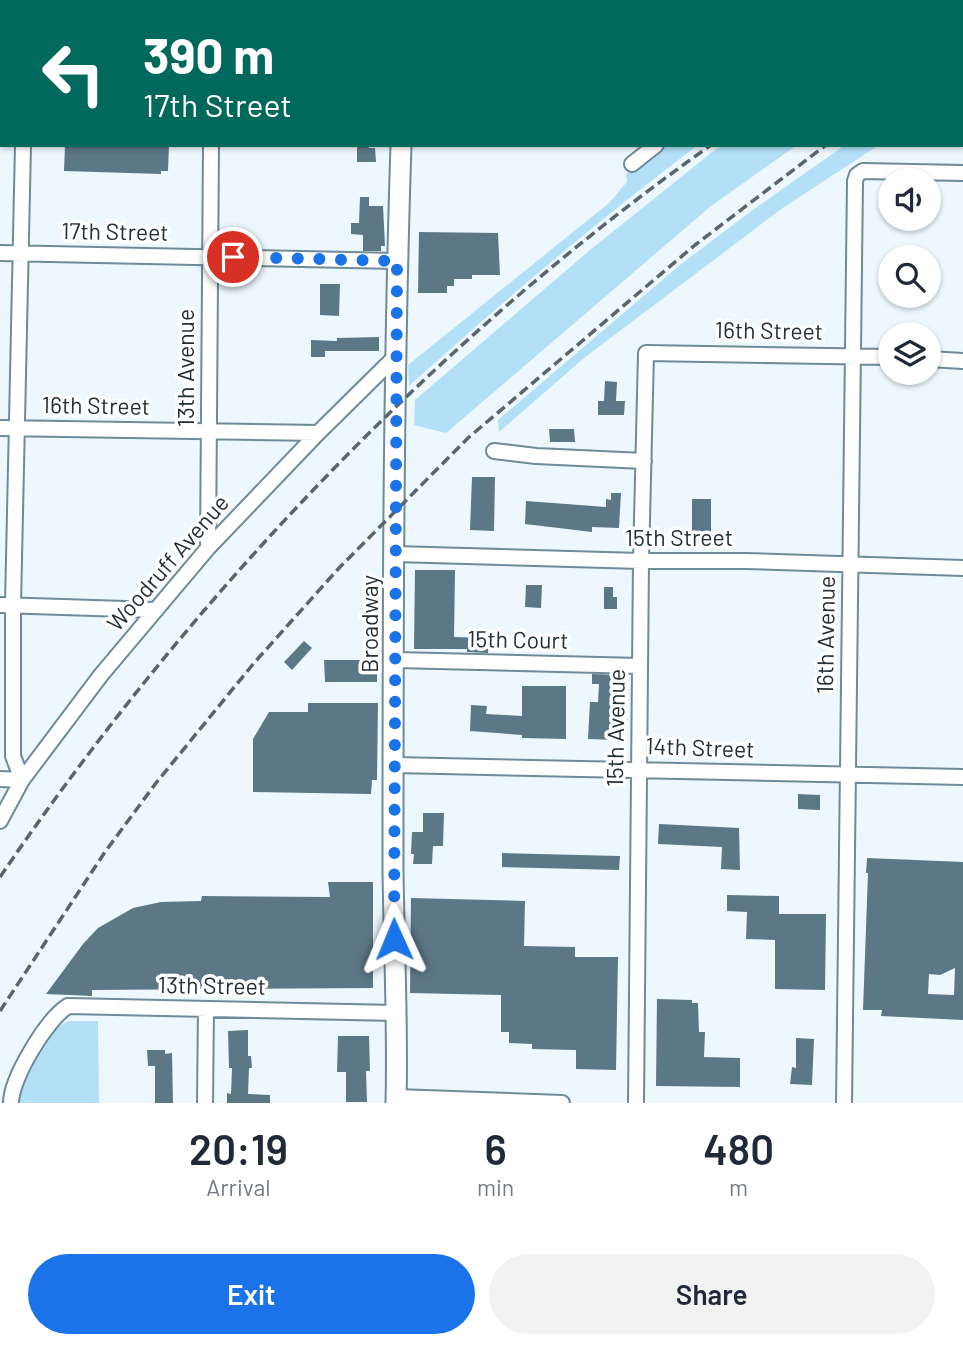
<!DOCTYPE html>
<html lang="en">
<head>
<meta charset="utf-8">
<style>
	:root { --surface:#fff; --page:#f2f2f3; --text:#1f2937; --muted:#747a83; --accent:#1a73e8 }
	body { margin:0; font-family:Barlow,sans-serif; background:var(--page); color:var(--text); height:100vh; display:flex; flex-direction:column; font-size:26px; white-space:nowrap }
	* { box-sizing:border-box; margin:0 }
	p { font-size:23px; color:var(--muted) }
	.icon { flex:none; width:38px; height:38px; fill:none; stroke:currentColor; stroke-width:2; stroke-linecap:round; stroke-linejoin:round }
	.map { position:relative; height:1103px; overflow:hidden }
	.drawer { display:flex; flex-direction:column; background:var(--surface); flex:1 }
	.drawer>* { flex:none }
	.guide { position:absolute; left:0px; top:0px; width:964px; height:147px; box-shadow:0 2px 5px #0004; background:#00695c; color:#fff; overflow:hidden }
	.tools { position:absolute; left:878px; top:168px; display:grid; gap:14px }
	.tools a { display:grid; place-items:center; width:63px; height:63px; border-radius:50%; background:var(--surface); box-shadow:0 2px 5px #0004; font-size:35px }
	.pin { position:absolute; display:grid; place-items:center; width:60px; height:60px; color:#fff; margin:-30px; border:4px solid #fff; border-radius:50%; box-shadow:0 2px 7px #0007 }
	.me { position:absolute; width:77px; margin:-38px; rotate:359deg; stroke-linejoin:round; filter:drop-shadow(0 0 5px #0008) }
	.turn { display:flex; align-items:center; gap:24px; height:147px; padding:0 28px; font-size:32px }
	.turn .icon { width:91px; height:91px; stroke-width:2.5 }
	.turn b { display:block; font-size:49px; line-height:60px }
	.eta { display:flex; justify-content:space-evenly; align-items:center; height:119px; text-align:center }
	.eta b { font-size:42px; font-weight:600; line-height:49px }
	.button { display:flex; gap:14px; margin-top:auto; padding:14px 28px }
	.button a { flex:1; height:80px; border-radius:42px; background:var(--accent); color:#fff; font-size:28px; font-weight:600; line-height:80px; text-align:center }
	.button a+a { background:var(--page); color:var(--text) }
	.map>svg:first-child { display:block }
	.green { fill:#b3e0f7 }
	.building { fill:#5c7785; fill-rule:evenodd }
	.lines { fill:none; stroke-linecap:round; stroke-linejoin:round }
	.street-casing { stroke:#6f8a99; stroke-width:18 }
	.secondary-casing { stroke:#6f8a99; stroke-width:23 }
	.street { stroke:#fff; stroke-width:14 }
	.secondary { stroke:#fff; stroke-width:19 }
	.rail { stroke:#5a656b; stroke-width:3.5; stroke-dasharray:10 5; stroke-linecap:butt }
	.route { stroke:#1a73e8; stroke-width:12; stroke-dasharray:0 21.6 }
	.labels { text-anchor:middle; stroke-width:7; stroke-linejoin:round; paint-order:stroke }
	.street-label { font-size:23px; fill:#242f35; stroke:#fff }
</style>
</head>
<body>
<div class="map">
<svg width="963" height="1103" viewBox="0 0 963 1103">
	<rect width="100%" height="100%" fill="#ecf8fe"/>
	<path class="green" d="M 662,145 L 698,145 C 597,221 502,302 409,386 L 408,365 L 609,203 L 627,182 L 626,174 Z
		M 721,145 L 797,145 L 711,206 L 446,433 L 414,425 L 415,400 L 590,250 Z
		M 845,145 L 879,145 L 784,207 L 584,358 L 499,432 L 498,420 L 680,265 L 750,212 Z
		M 69,1021 L 98,1021 L 99,1103 L 17,1103 L 18,1088 L 57,1027 Z"/>
	<path class="building" d="M 65,145 L 169,145 L 168,171 L 161,171 L 161,174 L 64,171 Z
		M 357,145 L 369,145 L 369,148 L 375,148 L 376,162 L 357,162 Z
		M 360,197 L 369,197 L 369,206 L 383,206 L 385,246 L 381,246 L 381,251 L 363,251 L 363,235 L 351,234 L 351,223 L 359,223 Z
		M 419,232 L 498,233 L 500,275 L 472,275 L 472,279 L 454,279 L 454,286 L 447,286 L 447,293 L 418,293 Z
		M 320,284 L 340,284 L 339,316 L 320,315 Z
		M 379,337 L 379,351 L 325,351 L 325,357 L 311,357 L 311,340 L 337,341 L 337,338 Z
		M 605,381 L 617,382 L 616,401 L 625,401 L 624,415 L 598,415 L 598,401 L 604,401 Z
		M 549,429 L 574,429 L 575,442 L 550,442 Z
		M 472,477 L 495,477 L 494,531 L 470,530 Z
		M 611,493 L 621,493 L 619,528 L 592,527 L 592,532 L 525,524 L 526,501 L 606,507 L 606,499 L 611,500 Z
		M 692,499 L 711,499 L 711,533 L 692,533 Z
		M 415,570 L 455,570 L 454,637 L 489,638 L 488,653 L 467,652 L 467,649 L 414,649 Z
		M 526,585 L 542,585 L 541,608 L 525,607 Z
		M 604,587 L 613,587 L 613,597 L 617,597 L 617,609 L 604,609 Z
		M 304,641 L 312,648 L 292,670 L 284,662 Z
		M 324,660 L 377,660 L 377,682 L 325,682 Z
		M 592,674 L 620,675 L 620,684 L 614,684 L 612,726 L 615,726 L 615,740 L 588,739 L 590,702 L 598,702 L 599,684 L 592,684 Z
		M 522,686 L 566,686 L 566,739 L 522,738 L 522,735 L 470,731 L 471,705 L 487,706 L 486,714 L 522,716 Z
		M 308,703 L 378,703 L 377,780 L 372,780 L 371,794 L 253,792 L 253,739 L 269,712 L 308,712 Z
		M 798,794 L 820,795 L 820,810 L 798,809 Z
		M 423,813 L 444,813 L 443,846 L 433,846 L 432,864 L 413,864 L 414,854 L 411,854 L 412,832 L 423,832 Z
		M 659,824 L 739,828 L 740,870 L 721,869 L 722,847 L 658,844 Z
		M 502,853 L 620,856 L 619,870 L 502,867 Z
		M 867,858 L 963,862 L 963,1020 L 881,1016 L 882,1010 L 863,1010 L 868,873 L 866,873 ZM 955,968 L 954,995 L 928,994 L 929,974 L 940,975 Z
		M 328,882 L 373,882 L 373,988 L 92,990 L 92,996 L 46,994 L 83,944 L 98,928 L 133,908 L 161,902 L 201,901 L 202,896 L 330,897 Z
		M 727,895 L 779,896 L 779,914 L 826,914 L 825,990 L 775,989 L 775,940 L 746,939 L 747,912 L 727,911 Z
		M 411,898 L 525,901 L 524,946 L 575,947 L 575,957 L 618,957 L 616,1070 L 576,1069 L 576,1050 L 532,1049 L 532,1044 L 509,1043 L 509,1032 L 501,1032 L 501,995 L 410,993 Z
		M 657,999 L 692,1000 L 692,1003 L 698,1003 L 699,1032 L 705,1032 L 704,1057 L 740,1058 L 740,1087 L 656,1086 Z
		M 248,1030 L 248,1056 L 251,1056 L 252,1068 L 249,1068 L 248,1094 L 270,1095 L 270,1103 L 227,1103 L 227,1093 L 231,1094 L 232,1068 L 229,1068 L 228,1031 Z
		M 338,1036 L 369,1036 L 370,1071 L 366,1071 L 367,1102 L 346,1102 L 346,1072 L 337,1072 Z
		M 796,1038 L 814,1039 L 812,1085 L 790,1084 L 792,1067 L 796,1068 Z
		M 147,1050 L 165,1050 L 165,1054 L 172,1053 L 173,1103 L 155,1103 L 155,1066 L 148,1066 Z"/>
	<g class="lines">
		<defs>
			<path id="street" d="M 25,2 L 25,0
				M 214,2 L 215,0
				M 569,2 L 569,0
				M 737,2 L 737,0
				M 832,2 L 835,0
				M 0,94 L 2,94
				M 632,164 L 656,145
				M 0,253 L 397,261
				M 929,359 L 963,361
				M 0,428 L 318,433
				M 494,451 L 536,456 L 644,461
				M 208,548 L 211,145
				M 395,554 L 641,561 L 746,561 L 963,568
				M 0,605 L 156,610
				M 395,660 L 640,666
				M 394,765 L 963,777
				M 0,779 L 22,780 L 13,756 L 13,605 L 23,145
				M 0,821 L 22,780 L 101,675 L 208,548 L 318,433 L 397,355
				M 396,1097 L 562,1103
				M 11,1103 C 11,1078 47,1019 68,1006 L 396,1013
				M 205,1103 L 206,1009
				M 636,1103 L 641,561 L 646,353 L 891,357
				M 844,1103 L 855,181 L 857,175 L 863,171 L 963,173"/>
			<path id="secondary" d="M 402,2 L 402,0
				M 396,1103 C 398,1025 394,948 393,870 C 393,629 393,387 401,145"/>
		</defs>
		<use href="#street" class="street-casing"/>
		<use href="#secondary" class="secondary-casing"/>
		<use href="#street" class="street"/>
		<use href="#secondary" class="secondary"/>
		<path class="rail" d="M 929,2 L 932,0
			M 962,55 L 963,55
			M 0,877 C 191,597 434,341 711,145
			M 0,1011 L 105,852 L 156,783 L 254,663 L 339,568 L 468,438 L 695,245 L 826,145"/>
	</g>
	<g class="lines">
		<path class="route" d="M 233,257 L 397,261 L 394,939"/>
	</g>
	<g class="labels">
		<g class="street-label">
			<text transform="translate(115 232) rotate(1)" y="8">17th Street</text>
			<text transform="translate(769 331) rotate(1)" y="8">16th Street</text>
			<text transform="translate(186 368) rotate(-90)" y="8">13th Avenue</text>
			<text transform="translate(96 406) rotate(1)" y="8">16th Street</text>
			<text x="679" y="546">15th Street</text>
			<text transform="translate(168 563) rotate(-49)" y="8">Woodruff Avenue</text>
			<text transform="translate(370 624) rotate(-90)" y="8">Broadway</text>
			<text transform="translate(826 635) rotate(-89)" y="8">16th Avenue</text>
			<text transform="translate(518 640) rotate(1)" y="8">15th Court</text>
			<text transform="translate(616 728) rotate(-89)" y="8">15th Avenue</text>
			<text transform="translate(700 748) rotate(2)" y="8">14th Street</text>
			<text transform="translate(212 986) rotate(1)" y="8">13th Street</text>
		</g>
	</g>
</svg>
<div class="tools">
<a><svg class="icon" aria-label="sound" viewBox="0 0 24 24"><path d="M4 9h4l5-4v14l-5-4H4zM17 9q2 3 0 6"/></svg></a>
<a><svg class="icon" aria-label="search" viewBox="0 0 24 24"><circle cx="10" cy="10" r="6"/><path d="M15 15l6 6"/></svg></a>
<a><svg class="icon" aria-label="layers" viewBox="0 0 24 24"><path d="M12 4l9 5-9 5-9-5zM3 14l9 5 9-5"/></svg></a>
</div>
<div class="pin" style="left:233px;top:257px;background:#d93025"><svg class="icon" aria-label="arrive" viewBox="0 0 24 24"><path d="M6 21V4h12l-3 4 3 4H6"/></svg></div>
<svg class="me" style="left:394px;top:939px" viewBox="-20 -20 40 40"><path d="M0-17L14 15 0 8-14 15z" fill="#1a73e8" stroke="#fff" stroke-width="4"/></svg>
<div class="guide">
<div class="turn"><svg class="icon" aria-label="left" viewBox="0 0 24 24"><path d="M17 20v-9H6M10 6l-5 5 5 5"/></svg><div><b>390 m</b>17th Street</div></div>
</div>
</div>
<section class="drawer">
<div class="eta">
<div><b>20:19</b><p>Arrival</p></div>
<div><b>6</b><p>min</p></div>
<div><b>480</b><p>m</p></div>
</div>
<div class="button"><a>Exit</a><a>Share</a></div>
</section>
</body>
</html>
